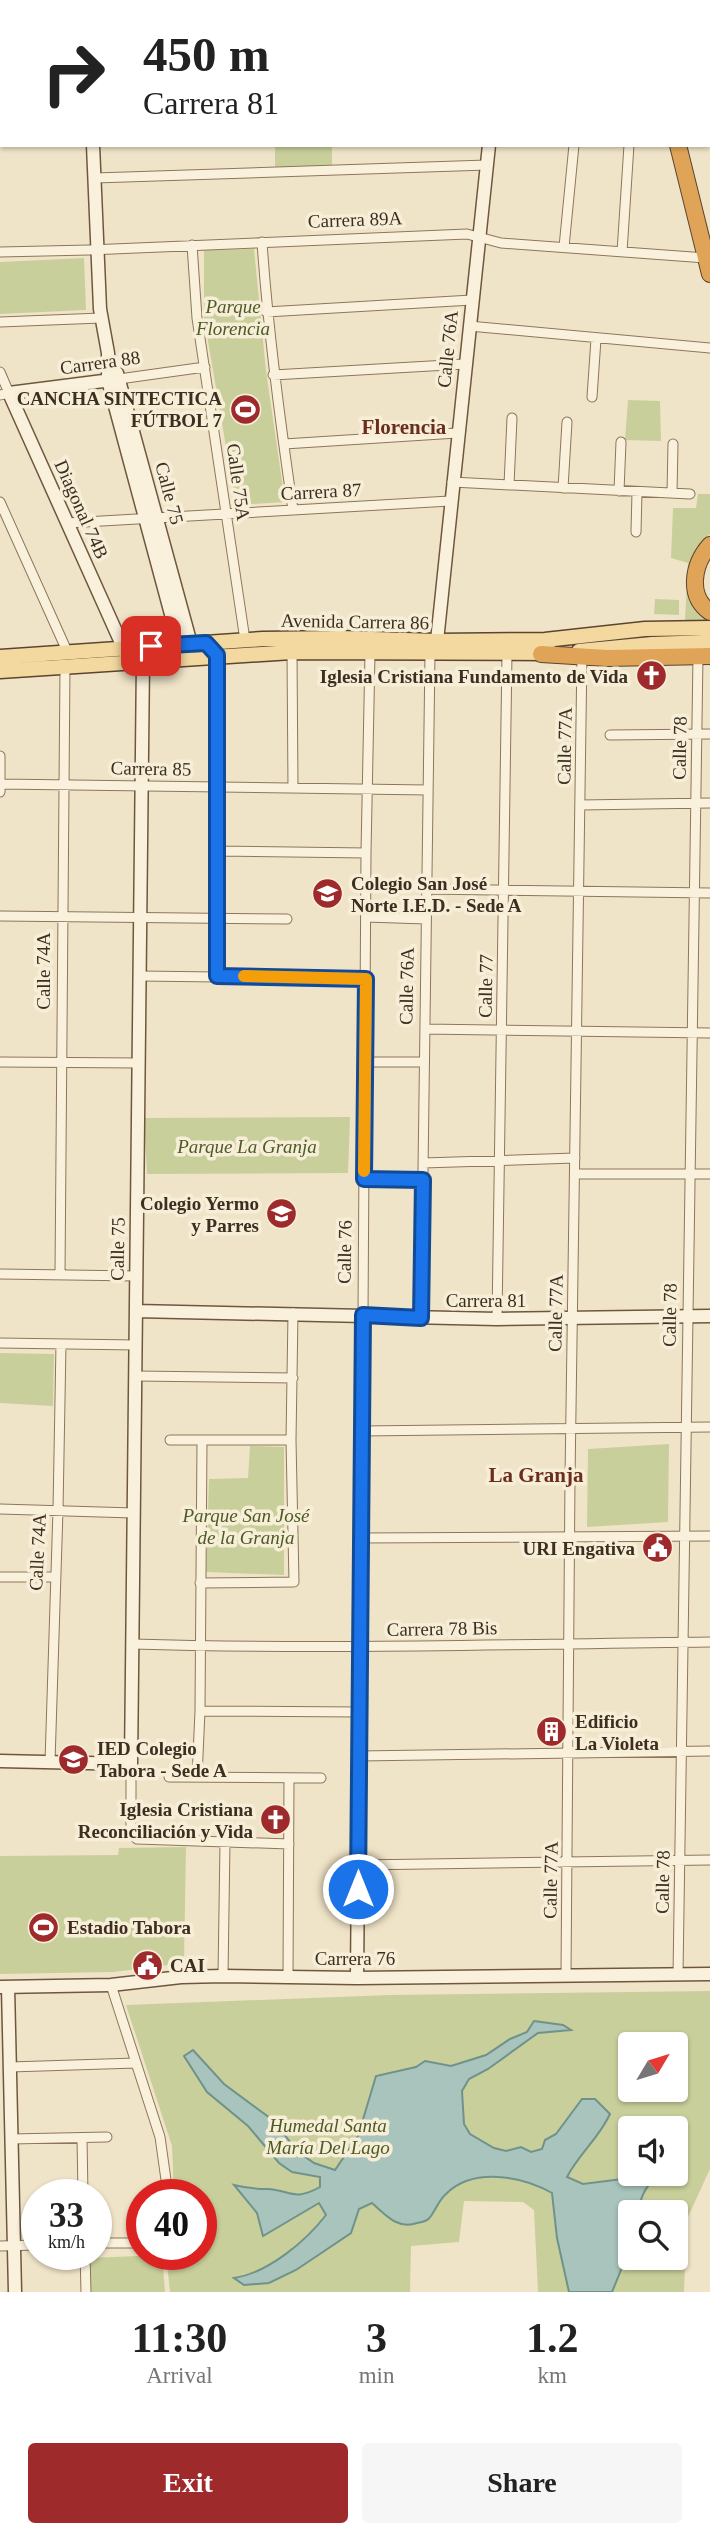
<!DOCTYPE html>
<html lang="en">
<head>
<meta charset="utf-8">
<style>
	:root { --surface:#fff; --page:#f6f6f6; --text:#222; --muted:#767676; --accent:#9e2a2b }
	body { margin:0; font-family:"Times New Roman",serif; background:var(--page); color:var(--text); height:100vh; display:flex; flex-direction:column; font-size:26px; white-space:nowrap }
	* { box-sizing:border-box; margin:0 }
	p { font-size:23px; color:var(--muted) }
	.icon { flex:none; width:38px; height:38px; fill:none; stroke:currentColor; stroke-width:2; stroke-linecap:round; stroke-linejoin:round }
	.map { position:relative; height:2292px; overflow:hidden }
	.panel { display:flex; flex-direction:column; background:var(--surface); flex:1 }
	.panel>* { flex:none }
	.guide { position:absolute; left:0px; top:0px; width:710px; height:147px; box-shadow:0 2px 5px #0004; background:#fff; color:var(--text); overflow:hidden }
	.needle { width:46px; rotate:52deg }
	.controls { position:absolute; left:618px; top:2032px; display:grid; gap:14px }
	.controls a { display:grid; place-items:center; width:70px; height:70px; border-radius:7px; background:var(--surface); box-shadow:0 2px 5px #0004; font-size:35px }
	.speed { position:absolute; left:21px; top:2179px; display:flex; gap:14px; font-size:35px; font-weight:700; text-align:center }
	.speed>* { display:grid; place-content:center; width:91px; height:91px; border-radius:50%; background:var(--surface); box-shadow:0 2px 5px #0004; line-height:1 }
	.speed small { font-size:18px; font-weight:400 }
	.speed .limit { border:10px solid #d22; background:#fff; color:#111 }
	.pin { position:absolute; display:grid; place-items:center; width:60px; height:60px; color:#fff; margin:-30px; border-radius:14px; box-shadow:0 4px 10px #0006 }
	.me { position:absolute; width:77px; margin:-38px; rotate:0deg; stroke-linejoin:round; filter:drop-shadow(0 0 5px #0008) }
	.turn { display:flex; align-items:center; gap:24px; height:147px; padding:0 28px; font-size:32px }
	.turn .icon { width:91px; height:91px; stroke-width:2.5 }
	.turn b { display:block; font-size:49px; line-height:60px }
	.eta { display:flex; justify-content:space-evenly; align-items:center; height:119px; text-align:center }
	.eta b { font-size:42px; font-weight:700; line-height:49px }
	.primary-button { display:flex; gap:14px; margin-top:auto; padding:14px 28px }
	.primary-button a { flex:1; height:80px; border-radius:7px; background:var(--accent); color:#fff; font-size:28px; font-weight:700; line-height:80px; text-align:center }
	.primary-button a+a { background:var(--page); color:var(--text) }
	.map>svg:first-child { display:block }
	.green { fill:#c9cf9b; fill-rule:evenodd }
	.water { fill:#a9c4bc; stroke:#6f938a; stroke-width:2 }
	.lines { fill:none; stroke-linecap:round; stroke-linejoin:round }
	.street-casing { stroke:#8d765c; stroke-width:11 }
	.secondary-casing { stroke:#6f573f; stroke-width:15 }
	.primary-casing { stroke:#5b4430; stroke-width:17 }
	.highway-casing { stroke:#5b4430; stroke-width:18 }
	.street { stroke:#faf1dc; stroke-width:9 }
	.secondary { stroke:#faf1dc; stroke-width:12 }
	.primary { stroke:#f3d9a0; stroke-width:14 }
	.highway { stroke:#e0a458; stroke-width:16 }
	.route-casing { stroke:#114b97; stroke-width:18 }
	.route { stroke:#1a73e8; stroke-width:12 }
	.slow { stroke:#f59e0b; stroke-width:12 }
	.labels { text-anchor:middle; stroke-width:7; stroke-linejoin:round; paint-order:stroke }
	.street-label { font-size:19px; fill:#3d2e20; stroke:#f7eed8 }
	.park-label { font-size:19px; font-style:italic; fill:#4d5a26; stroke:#f7eed8 }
	.poi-label { font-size:19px; font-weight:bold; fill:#3d2e20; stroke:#f7eed8; text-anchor:end }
	.neighbourhood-label { font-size:21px; font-weight:bold; fill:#6b2e1e; stroke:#f7eed8 }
</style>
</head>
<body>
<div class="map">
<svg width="710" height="2292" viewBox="0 0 710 2292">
	<rect width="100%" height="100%" fill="#f0e4c8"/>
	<path class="green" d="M 275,145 L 332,145 L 332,169 L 275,169 Z
		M 254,249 L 266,371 L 285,502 L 236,505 L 204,318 L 204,250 Z
		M 84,258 L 86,310 L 0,314 L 0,262 Z
		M 628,400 L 660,401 L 661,441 L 625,440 Z
		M 698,494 L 710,494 L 710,534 C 686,556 678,598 707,620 L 685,620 L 688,563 L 671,558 L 673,508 L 696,508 Z
		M 655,599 L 679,600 L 679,615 L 654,614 Z
		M 350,1117 L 348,1173 L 147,1174 L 144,1118 Z
		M 0,1353 L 54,1354 L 53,1406 L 0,1403 Z
		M 669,1444 L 668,1522 L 587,1527 L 588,1449 Z
		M 250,1446 L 284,1447 L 284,1575 L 206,1572 L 209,1479 L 248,1478 Z
		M 186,1847 L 184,1963 L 114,1972 L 0,1974 L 0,1856 L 118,1855 L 119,1848 Z
		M 710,1991 L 710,2169 L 687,2219 L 684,2292 L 538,2292 L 534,2210 L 523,2202 L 464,2201 L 459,2242 L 411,2246 L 410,2292 L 170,2292 L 166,2254 L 201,2254 L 201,2194 L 174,2194 L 172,2146 L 126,2005 L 389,1995 ZM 630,2044 L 676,2044 L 676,2090 L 630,2090 ZM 630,2128 L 676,2128 L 676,2174 L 630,2174 ZM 630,2212 L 676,2212 L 676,2258 L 630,2258 Z
		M 162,2255 L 165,2292 L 91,2292 L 89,2258 Z"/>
	<path class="water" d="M 534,2021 L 563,2025 L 571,2030 L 538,2033 L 488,2069 L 469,2079 L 462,2091 L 464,2124 L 470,2134 L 494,2148 L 506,2151 L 521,2147 L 531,2152 L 542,2149 L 545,2140 L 556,2134 L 582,2099 L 595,2099 L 610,2114 C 599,2138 579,2154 567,2177 L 583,2184 L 662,2174 C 647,2182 641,2195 638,2212 L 630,2212 L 630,2248 L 612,2292 L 569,2292 L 557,2238 L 552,2193 C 522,2176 473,2167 446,2194 C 439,2200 436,2209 431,2216 C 428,2221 423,2222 417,2223 C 397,2230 385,2214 372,2203 L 359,2209 L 351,2233 L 296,2270 L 269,2283 L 244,2285 L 234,2278 C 268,2273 306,2241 326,2215 L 319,2203 L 263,2236 L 257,2213 L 234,2185 C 246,2188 254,2189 267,2189 C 291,2190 293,2202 320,2187 L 320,2177 L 292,2172 L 279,2163 L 248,2126 L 207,2092 L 184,2056 L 193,2050 L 224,2084 L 274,2121 L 297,2151 L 314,2163 L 335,2170 L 358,2136 L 376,2076 L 416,2067 L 425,2061 L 451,2066 L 486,2055 L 510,2039 L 527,2032 Z"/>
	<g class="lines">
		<defs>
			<path id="street" d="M 709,21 L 710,21
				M 0,132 L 2,132
				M 95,178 L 487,165
				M 262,242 C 268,332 280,421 293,510
				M 192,245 L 197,318 L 245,640
				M 564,247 L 574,145
				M 0,252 L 89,250 L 467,234 L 501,243 L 706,258
				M 622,252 L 629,145
				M 266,312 L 472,300
				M 0,322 L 101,318
				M 469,326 L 710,348
				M 0,372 L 9,393 L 0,395
				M 273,375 L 465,364
				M 119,379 L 205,367
				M 592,397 L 596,339
				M 284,444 L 457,433
				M 452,482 L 690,494
				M 509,485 L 512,418
				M 563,488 L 567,422
				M 619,491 L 621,442
				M 672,493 L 673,444
				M 0,502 L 67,651
				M 67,523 L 450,501
				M 636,532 L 637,492
				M 292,652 L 293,788
				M 215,653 L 217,655 L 217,976
				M 610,735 L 710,734
				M 0,756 L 0,792
				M 0,784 L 428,790
				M 581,805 L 710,803
				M 217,851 L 366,853
				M 426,889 L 710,893
				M 0,916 L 287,919
				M 366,917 L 426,919
				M 140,976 L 366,979
				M 425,1029 L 710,1033
				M 0,1062 L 139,1063
				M 365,1062 L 424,1062
				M 423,1163 L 575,1158
				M 575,1174 L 710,1174
				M 364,1179 L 423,1179
				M 0,1274 L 137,1276
				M 60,1275 L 65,666
				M 363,1315 L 366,853 L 370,653
				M 421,1318 L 430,653
				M 497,1319 L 507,654
				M 0,1343 L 136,1345
				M 135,1376 L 293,1378
				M 362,1431 L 710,1427
				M 170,1440 L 291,1440
				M 0,1509 L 134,1513
				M 361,1538 L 710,1536
				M 0,1577 L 55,1577
				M 200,1583 L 294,1582 L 291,1440 L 293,1313
				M 133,1644 C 325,1650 518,1644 710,1642
				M 200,1711 L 359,1712
				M 359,1756 L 710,1751
				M 50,1762 L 58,1510 L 61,1344
				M 131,1764 L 131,1833 L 137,1839 L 289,1844
				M 169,1777 L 321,1778
				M 197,1777 L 200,1711 L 202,1441
				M 358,1865 L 710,1860
				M 566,1975 L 570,1478 L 582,654
				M 678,1975 L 698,656
				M 223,1976 L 225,1842
				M 288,1977 L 289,1778
				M 111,1985 L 160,2137 L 168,2194
				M 10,2067 L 136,2063
				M 82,2138 L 83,2194
				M 11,2139 L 107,2137
				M 96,2243 L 142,2243
				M 0,2246 L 37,2245
				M 85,2254 L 86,2292"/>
			<path id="secondary" d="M 88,0 L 88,2
				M 505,2 L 505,0
				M 93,145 L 100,309 L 108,353 L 108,380 L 179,644
				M 117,373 L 191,644
				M 119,379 L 9,393 L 127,656
				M 437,641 L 489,145
				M 136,1311 L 497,1319 L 710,1316
				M 0,1761 L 131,1764 L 143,660
				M 357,1978 L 363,1315
				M 0,1987 L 111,1985 L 181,1977 L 223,1976 L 357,1978 L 710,1974
				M 8,1987 L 15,2292"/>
			<path id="primary" d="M 579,651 L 652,644 L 710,642
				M 0,657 L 263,639 L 340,638 L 437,641 L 545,640 L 645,629 L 710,628
				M 0,671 L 292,652 L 552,653"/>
			<path id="highway" d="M 641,0 L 642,2
				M 687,0 L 688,2
				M 709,84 L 710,88
				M 678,145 L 710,274
				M 710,545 C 693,564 687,596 710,612
				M 541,654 L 607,658 L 710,656"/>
		</defs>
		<use href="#street" class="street-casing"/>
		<use href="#secondary" class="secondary-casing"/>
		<use href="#primary" class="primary-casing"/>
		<use href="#highway" class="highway-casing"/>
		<use href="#street" class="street"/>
		<use href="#secondary" class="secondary"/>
		<use href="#primary" class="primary"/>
		<use href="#highway" class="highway"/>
	</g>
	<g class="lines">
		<defs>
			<path id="route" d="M 151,646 L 206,643 L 217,655 L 217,976 L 366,979 L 364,1179 L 423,1180 L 421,1318 L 363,1315 L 358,1889"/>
		</defs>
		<use href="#route" class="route-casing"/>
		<use href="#route" class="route"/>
		<path class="slow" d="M 244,976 L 366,979 L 364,1171"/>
	</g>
	<defs>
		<symbol id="stadium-disc" viewBox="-11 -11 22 22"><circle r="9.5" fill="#9e2a2b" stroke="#f7eed8"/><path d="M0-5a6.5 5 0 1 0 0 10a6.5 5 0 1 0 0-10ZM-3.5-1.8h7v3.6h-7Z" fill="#fff"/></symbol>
		<symbol id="church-disc" viewBox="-11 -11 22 22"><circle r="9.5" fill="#9e2a2b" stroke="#f7eed8"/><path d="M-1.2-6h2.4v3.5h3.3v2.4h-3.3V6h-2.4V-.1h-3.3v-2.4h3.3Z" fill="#fff"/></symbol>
		<symbol id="school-disc" viewBox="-11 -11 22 22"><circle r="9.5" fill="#9e2a2b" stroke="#f7eed8"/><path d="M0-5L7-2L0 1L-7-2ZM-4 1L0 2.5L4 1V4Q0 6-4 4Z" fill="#fff"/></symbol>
		<symbol id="civic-disc" viewBox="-11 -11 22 22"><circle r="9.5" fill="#9e2a2b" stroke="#f7eed8"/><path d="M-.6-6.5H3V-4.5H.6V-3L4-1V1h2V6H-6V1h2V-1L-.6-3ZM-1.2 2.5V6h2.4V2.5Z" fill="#fff"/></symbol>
		<symbol id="building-disc" viewBox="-11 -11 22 22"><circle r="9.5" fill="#9e2a2b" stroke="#f7eed8"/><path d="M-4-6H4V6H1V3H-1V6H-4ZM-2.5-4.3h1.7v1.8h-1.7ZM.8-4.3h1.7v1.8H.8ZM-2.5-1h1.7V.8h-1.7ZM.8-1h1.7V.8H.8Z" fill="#fff"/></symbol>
		<symbol id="university-disc" viewBox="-11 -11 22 22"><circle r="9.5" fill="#9e2a2b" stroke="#f7eed8"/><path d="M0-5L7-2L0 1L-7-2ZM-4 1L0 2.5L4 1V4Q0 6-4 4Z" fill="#fff"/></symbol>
	</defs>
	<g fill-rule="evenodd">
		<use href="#stadium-disc" x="228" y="392" width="35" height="35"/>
		<use href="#church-disc" x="634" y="658" width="35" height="35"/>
		<use href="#school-disc" x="310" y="876" width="35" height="35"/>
		<use href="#school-disc" x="264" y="1196" width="35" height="35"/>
		<use href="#civic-disc" x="640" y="1530" width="35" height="35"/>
		<use href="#building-disc" x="534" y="1714" width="35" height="35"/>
		<use href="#university-disc" x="56" y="1742" width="35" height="35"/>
		<use href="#church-disc" x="258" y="1802" width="35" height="35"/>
		<use href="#stadium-disc" x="26" y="1910" width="35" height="35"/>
		<use href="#civic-disc" x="130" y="1948" width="35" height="35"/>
	</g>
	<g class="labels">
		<g class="street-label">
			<text transform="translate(355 219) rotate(-2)" y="7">Carrera 89A</text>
			<text transform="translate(447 349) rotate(-84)" y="7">Calle 76A</text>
			<text transform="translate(100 362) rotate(-8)" y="7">Carrera 88</text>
			<text transform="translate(239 482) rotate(82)" y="7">Calle 75A</text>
			<text transform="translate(321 491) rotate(-3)" y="7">Carrera 87</text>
			<text transform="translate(170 493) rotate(75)" y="7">Calle 75</text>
			<text transform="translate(82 509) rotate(66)" y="7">Diagonal 74B</text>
			<text transform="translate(355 621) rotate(1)" y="7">Avenida Carrera 86</text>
			<text transform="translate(564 746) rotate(-89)" y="7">Calle 77A</text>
			<text transform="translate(679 748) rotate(-89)" y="7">Calle 78</text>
			<text transform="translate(151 768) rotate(1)" y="7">Carrera 85</text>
			<text transform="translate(43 971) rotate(-90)" y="7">Calle 74A</text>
			<text transform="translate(406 986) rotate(-89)" y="7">Calle 76A</text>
			<text transform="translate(485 986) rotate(-89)" y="7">Calle 77</text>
			<text transform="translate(117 1249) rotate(-89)" y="7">Calle 75</text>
			<text transform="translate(344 1252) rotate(-89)" y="7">Calle 76</text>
			<text x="486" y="1307">Carrera 81</text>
			<text transform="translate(555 1313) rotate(-89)" y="7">Calle 77A</text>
			<text transform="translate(669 1315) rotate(-89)" y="7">Calle 78</text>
			<text transform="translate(37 1552) rotate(-87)" y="7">Calle 74A</text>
			<text transform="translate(442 1628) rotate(-1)" y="7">Carrera 78 Bis</text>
			<text transform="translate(550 1880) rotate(-89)" y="7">Calle 77A</text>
			<text transform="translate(662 1882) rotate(-89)" y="7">Calle 78</text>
			<text x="355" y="1965">Carrera 76</text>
		</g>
		<g class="park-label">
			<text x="233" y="313">Parque<tspan x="233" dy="22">Florencia</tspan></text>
			<text x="247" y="1153">Parque La Granja</text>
			<text x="246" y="1522">Parque San José<tspan x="246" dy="22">de la Granja</tspan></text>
			<text x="328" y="2132">Humedal Santa<tspan x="328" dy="22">María Del Lago</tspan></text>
		</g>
		<g class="poi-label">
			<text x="222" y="405">CANCHA SINTECTICA<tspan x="222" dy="22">FÚTBOL 7</tspan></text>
			<text x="628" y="683">Iglesia Cristiana Fundamento de Vida</text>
			<text x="351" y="890" text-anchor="start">Colegio San José<tspan x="351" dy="22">Norte I.E.D. - Sede A</tspan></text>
			<text x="259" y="1210">Colegio Yermo<tspan x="259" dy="22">y Parres</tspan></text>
			<text x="635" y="1555">URI Engativa</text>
			<text x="575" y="1728" text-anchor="start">Edificio<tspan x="575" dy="22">La Violeta</tspan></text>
			<text x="97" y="1755" text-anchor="start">IED Colegio<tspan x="97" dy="22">Tabora - Sede A</tspan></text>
			<text x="253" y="1816">Iglesia Cristiana<tspan x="253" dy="22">Reconciliación y Vida</tspan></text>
			<text x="67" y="1934" text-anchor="start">Estadio Tabora</text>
			<text x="170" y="1972" text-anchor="start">CAI</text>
		</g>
		<g class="neighbourhood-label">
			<text x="404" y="434">Florencia</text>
			<text x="536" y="1482">La Granja</text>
		</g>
	</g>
</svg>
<div class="controls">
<a><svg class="needle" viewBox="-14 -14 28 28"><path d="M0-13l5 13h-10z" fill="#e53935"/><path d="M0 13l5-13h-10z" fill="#767676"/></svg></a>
<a><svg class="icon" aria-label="sound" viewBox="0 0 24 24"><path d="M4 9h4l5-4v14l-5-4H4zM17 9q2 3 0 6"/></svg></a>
<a><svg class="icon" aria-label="search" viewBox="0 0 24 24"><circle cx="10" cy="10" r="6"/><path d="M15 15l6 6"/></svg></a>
</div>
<div class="speed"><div>33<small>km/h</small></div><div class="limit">40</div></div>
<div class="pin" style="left:151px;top:646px;background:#d93025"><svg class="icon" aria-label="arrive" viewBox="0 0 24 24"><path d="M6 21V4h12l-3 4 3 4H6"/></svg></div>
<svg class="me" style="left:358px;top:1889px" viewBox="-20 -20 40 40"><circle r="17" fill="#1a73e8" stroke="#fff" stroke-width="3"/><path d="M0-11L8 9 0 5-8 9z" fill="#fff"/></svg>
<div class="guide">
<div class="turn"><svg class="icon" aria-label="right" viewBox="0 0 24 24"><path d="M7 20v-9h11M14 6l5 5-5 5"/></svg><div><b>450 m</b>Carrera 81</div></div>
</div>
</div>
<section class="panel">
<div class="eta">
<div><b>11:30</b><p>Arrival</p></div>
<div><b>3</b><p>min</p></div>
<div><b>1.2</b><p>km</p></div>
</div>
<div class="primary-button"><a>Exit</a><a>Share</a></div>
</section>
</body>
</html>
